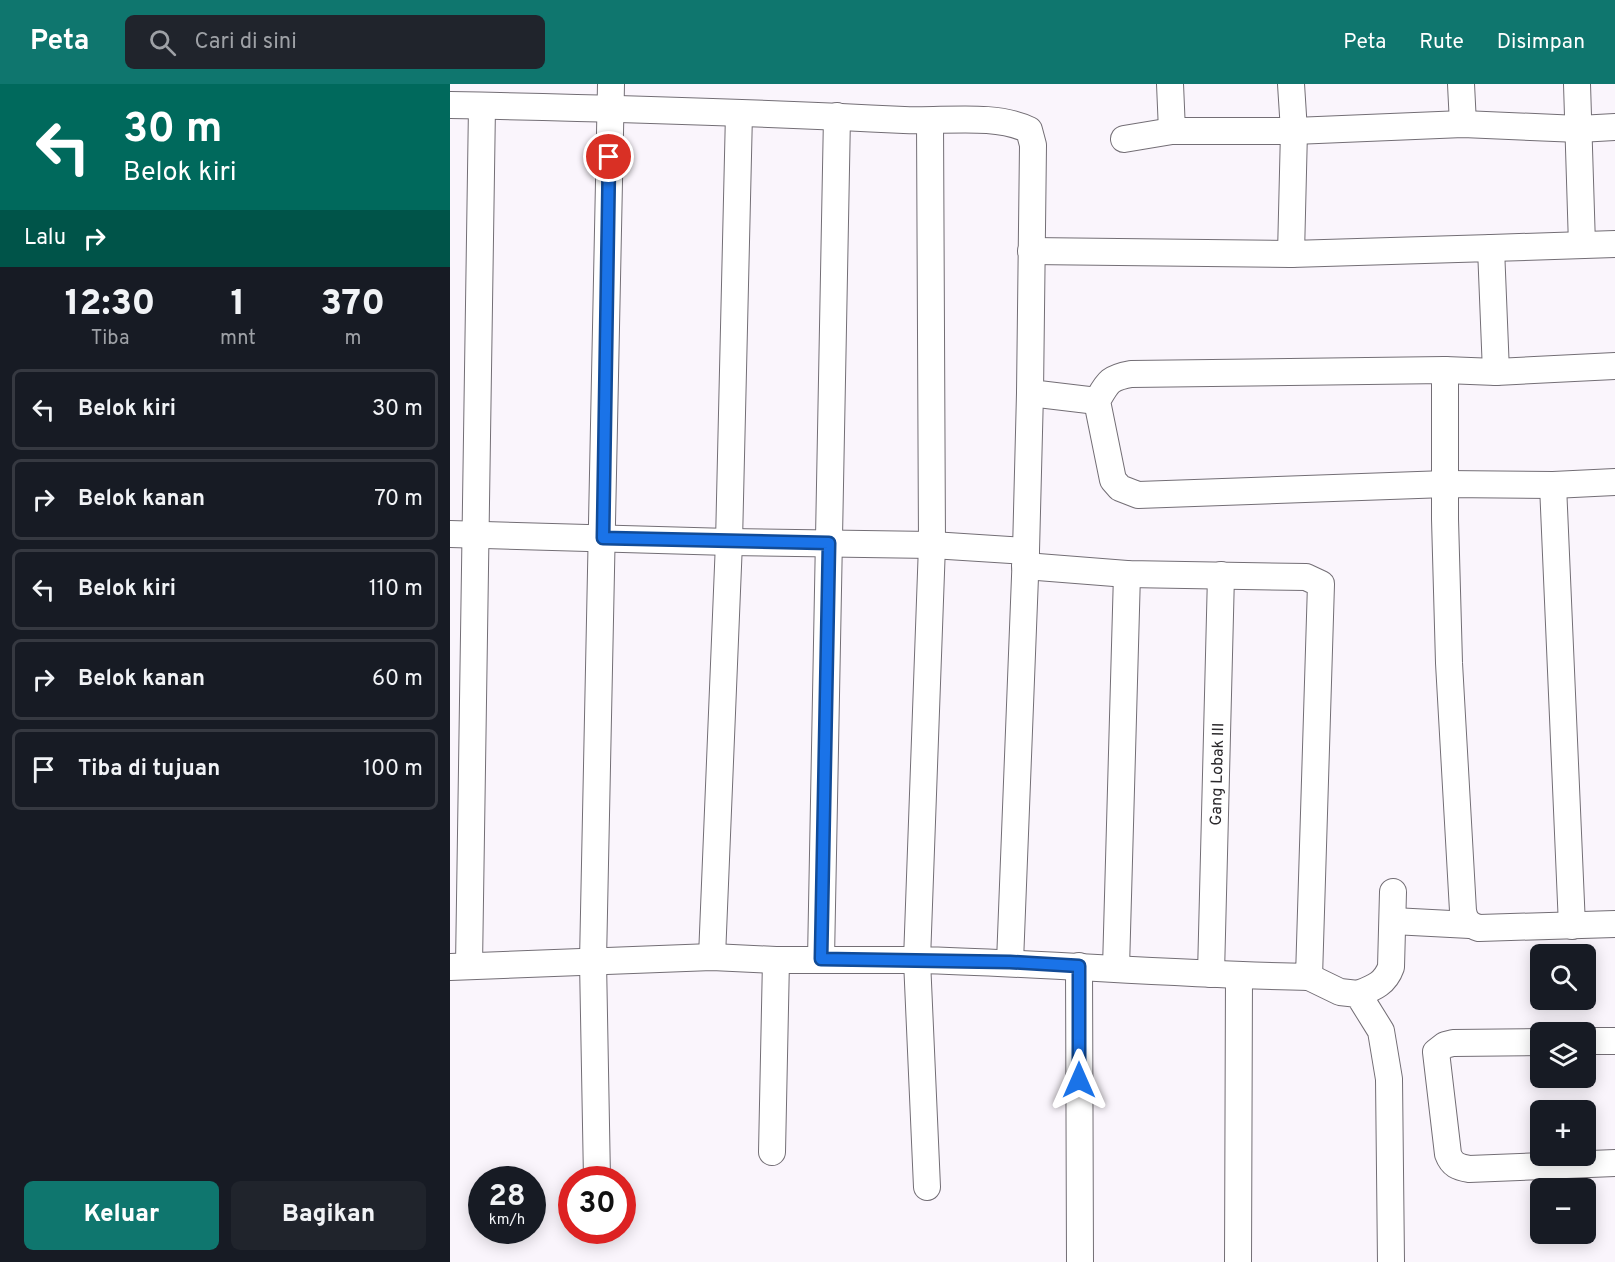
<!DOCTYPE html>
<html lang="id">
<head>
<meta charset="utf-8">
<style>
	:root { --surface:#171b24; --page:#20242c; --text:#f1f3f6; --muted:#9ea1a6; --line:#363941; --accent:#0f766e }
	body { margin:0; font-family:Overpass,sans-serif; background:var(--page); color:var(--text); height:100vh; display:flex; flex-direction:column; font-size:22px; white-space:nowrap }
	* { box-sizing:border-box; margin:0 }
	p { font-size:20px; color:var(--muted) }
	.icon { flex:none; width:33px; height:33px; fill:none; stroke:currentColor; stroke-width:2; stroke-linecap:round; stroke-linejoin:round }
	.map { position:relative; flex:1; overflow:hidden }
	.details { display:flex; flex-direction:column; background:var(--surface); width:450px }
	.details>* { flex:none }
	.hud { background:#00695c; color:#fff; overflow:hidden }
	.buttons { position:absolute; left:1080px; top:860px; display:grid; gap:12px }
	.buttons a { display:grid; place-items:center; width:66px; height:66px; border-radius:9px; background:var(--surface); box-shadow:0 3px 15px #0003; font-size:30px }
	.speed { position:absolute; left:18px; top:1082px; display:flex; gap:12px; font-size:30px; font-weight:700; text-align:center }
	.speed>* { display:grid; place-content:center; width:78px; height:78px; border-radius:50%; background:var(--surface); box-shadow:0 3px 15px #0003; line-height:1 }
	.speed small { font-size:15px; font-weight:400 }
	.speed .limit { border:9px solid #d22; background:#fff; color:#111 }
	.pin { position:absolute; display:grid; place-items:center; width:51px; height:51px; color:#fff; margin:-26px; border:3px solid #fff; border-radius:50%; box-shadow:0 2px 6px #0007 }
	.me { position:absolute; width:66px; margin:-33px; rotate:0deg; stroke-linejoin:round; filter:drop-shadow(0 0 4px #0008) }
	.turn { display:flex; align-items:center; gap:21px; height:126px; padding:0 24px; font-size:27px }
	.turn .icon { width:78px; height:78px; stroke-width:2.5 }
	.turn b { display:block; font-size:42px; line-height:51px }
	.then { display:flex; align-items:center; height:57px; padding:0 24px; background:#0003; gap:12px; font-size:22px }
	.eta { display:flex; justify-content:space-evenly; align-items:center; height:102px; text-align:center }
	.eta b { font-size:36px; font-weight:800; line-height:42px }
	.cta { display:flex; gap:12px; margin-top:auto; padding:12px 24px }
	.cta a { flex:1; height:69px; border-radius:9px; background:var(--accent); color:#fff; font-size:24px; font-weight:800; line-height:69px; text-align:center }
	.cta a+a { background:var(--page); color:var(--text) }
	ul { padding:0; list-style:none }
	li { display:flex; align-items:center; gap:18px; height:81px; margin:0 12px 9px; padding:0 12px; border:3px solid var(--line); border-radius:9px }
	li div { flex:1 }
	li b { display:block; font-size:22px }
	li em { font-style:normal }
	header { display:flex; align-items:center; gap:36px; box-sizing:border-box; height:84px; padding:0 30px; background:var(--accent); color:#fff }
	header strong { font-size:28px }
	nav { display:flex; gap:33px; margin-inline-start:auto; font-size:21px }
	.search { width:420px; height:54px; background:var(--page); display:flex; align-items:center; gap:15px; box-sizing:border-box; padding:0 21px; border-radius:9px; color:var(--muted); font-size:22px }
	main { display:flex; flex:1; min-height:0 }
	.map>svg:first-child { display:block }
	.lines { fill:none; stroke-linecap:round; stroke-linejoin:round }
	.minor-casing { stroke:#736e75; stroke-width:28 }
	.minor { stroke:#fff; stroke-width:26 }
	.route-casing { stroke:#114b97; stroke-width:15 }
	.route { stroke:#1a73e8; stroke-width:10 }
	.labels { text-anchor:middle; stroke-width:6; stroke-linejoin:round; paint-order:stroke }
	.street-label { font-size:16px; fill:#2a282b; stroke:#faf5fc }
</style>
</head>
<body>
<header>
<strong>Peta</strong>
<div class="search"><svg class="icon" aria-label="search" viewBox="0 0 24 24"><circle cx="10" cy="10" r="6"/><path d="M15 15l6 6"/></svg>Cari di sini</div>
<nav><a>Peta</a><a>Rute</a><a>Disimpan</a></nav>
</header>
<main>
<section class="details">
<div class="hud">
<div class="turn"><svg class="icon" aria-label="left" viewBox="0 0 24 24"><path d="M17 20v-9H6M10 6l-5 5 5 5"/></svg><div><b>30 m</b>Belok kiri</div></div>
<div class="then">Lalu<svg class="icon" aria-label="right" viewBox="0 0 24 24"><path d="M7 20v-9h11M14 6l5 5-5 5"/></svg></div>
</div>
<div class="eta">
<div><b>12:30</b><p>Tiba</p></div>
<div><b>1</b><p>mnt</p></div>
<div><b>370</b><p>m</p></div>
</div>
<ul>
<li><svg class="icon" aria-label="left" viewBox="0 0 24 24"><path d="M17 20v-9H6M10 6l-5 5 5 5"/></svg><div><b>Belok kiri</b></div><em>30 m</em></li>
<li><svg class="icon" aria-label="right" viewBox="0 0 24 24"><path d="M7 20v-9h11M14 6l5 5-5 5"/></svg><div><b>Belok kanan</b></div><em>70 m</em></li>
<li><svg class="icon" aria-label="left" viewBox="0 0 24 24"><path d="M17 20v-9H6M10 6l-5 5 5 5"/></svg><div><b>Belok kiri</b></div><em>110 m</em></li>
<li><svg class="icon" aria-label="right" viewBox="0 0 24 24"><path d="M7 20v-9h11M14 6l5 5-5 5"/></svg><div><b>Belok kanan</b></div><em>60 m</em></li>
<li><svg class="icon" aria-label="arrive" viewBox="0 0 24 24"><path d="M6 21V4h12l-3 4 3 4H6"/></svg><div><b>Tiba di tujuan</b></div><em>100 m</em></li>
</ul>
<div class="cta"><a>Keluar</a><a>Bagikan</a></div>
</section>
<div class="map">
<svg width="1165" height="1178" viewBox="0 0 1165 1178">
	<rect width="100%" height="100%" fill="#faf5fc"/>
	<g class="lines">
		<defs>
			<g id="minor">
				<path d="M 720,0 L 722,47"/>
				<path d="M 1011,0 L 1013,40"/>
				<path d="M 1127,0 L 1132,161"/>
				<path d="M 0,21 C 151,24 303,28 454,36 C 492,38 545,29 579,46 L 583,61 L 580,309 L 647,317"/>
				<path d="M 480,37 L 482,461 L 467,876 C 597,879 728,891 859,893 L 871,500 L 856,493 L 677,490 L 575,482"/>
				<path d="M 674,55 L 722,47 L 844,47 L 1013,40 L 1129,45 L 1165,43"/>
				<path d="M 1041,164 L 1165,160"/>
				<path d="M 581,167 L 841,170 L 1041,164 L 1046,288"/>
				<path d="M 841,170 L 844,47 L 841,0"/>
				<path d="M 1165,282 L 1046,288 L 995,286 L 681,290 C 659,294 658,298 647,317 L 663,396 L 670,404 L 688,411 L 996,400 L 1103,401 L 1165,398"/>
				<path d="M 995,286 L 995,435 L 999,579 L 1013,827 C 1015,837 1019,841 1029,844 L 1165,840"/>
				<path d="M 1103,401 L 1122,842"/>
				<path d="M 0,450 L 279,458 L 482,461 L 576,467"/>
				<path d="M 943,837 L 1020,841"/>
				<path d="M 262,873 L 279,458 L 289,29"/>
				<path d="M 371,875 L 387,32"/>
				<path d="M 560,878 L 576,467 L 580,309"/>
				<path d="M 19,882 L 32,22"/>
				<path d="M 629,882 L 630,1178"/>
				<path d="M 0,883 L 262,873 L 326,876 L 467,876 L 477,1103"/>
				<path d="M 666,884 L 677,490"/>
				<path id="s1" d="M 761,890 L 771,491"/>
				<path d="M 859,893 L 890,908 L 908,910 L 931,947 L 939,995 L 941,1178"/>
				<path d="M 908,910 C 923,904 935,900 941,883 L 943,808"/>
				<path d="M 1136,957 L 1165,957"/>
				<path d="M 1090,958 L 1003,959 L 995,961 L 986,968 L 998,1070 C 1002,1081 1008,1083 1019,1085 L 1165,1079"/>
				<path d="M 322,1068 L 326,876"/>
				<path d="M 147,1095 L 143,877 L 161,0"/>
				<path d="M 788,1178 L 789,892"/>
			</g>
		</defs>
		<use href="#minor" class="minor-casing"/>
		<use href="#minor" class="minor"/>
	</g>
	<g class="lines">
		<defs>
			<path id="route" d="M 159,73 L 153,454 L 379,459 L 371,875 L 560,878 L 629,882 L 629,996"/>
		</defs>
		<use href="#route" class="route-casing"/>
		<use href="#route" class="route"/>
	</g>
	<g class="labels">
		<g class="street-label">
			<text dy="6" stroke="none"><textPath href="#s1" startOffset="200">Gang Lobak III</textPath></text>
		</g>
	</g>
</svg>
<div class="buttons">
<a><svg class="icon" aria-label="search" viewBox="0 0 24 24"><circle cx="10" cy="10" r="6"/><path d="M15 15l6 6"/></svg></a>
<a><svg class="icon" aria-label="layers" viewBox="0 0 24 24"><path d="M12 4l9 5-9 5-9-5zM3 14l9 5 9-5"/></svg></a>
<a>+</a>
<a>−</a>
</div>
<div class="speed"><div>28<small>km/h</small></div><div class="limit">30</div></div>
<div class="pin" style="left:159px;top:73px;background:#d93025"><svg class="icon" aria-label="arrive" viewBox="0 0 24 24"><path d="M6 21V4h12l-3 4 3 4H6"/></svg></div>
<svg class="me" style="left:629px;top:996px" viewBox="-20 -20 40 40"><path d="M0-17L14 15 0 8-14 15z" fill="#1a73e8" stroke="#fff" stroke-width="4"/></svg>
</div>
</main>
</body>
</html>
